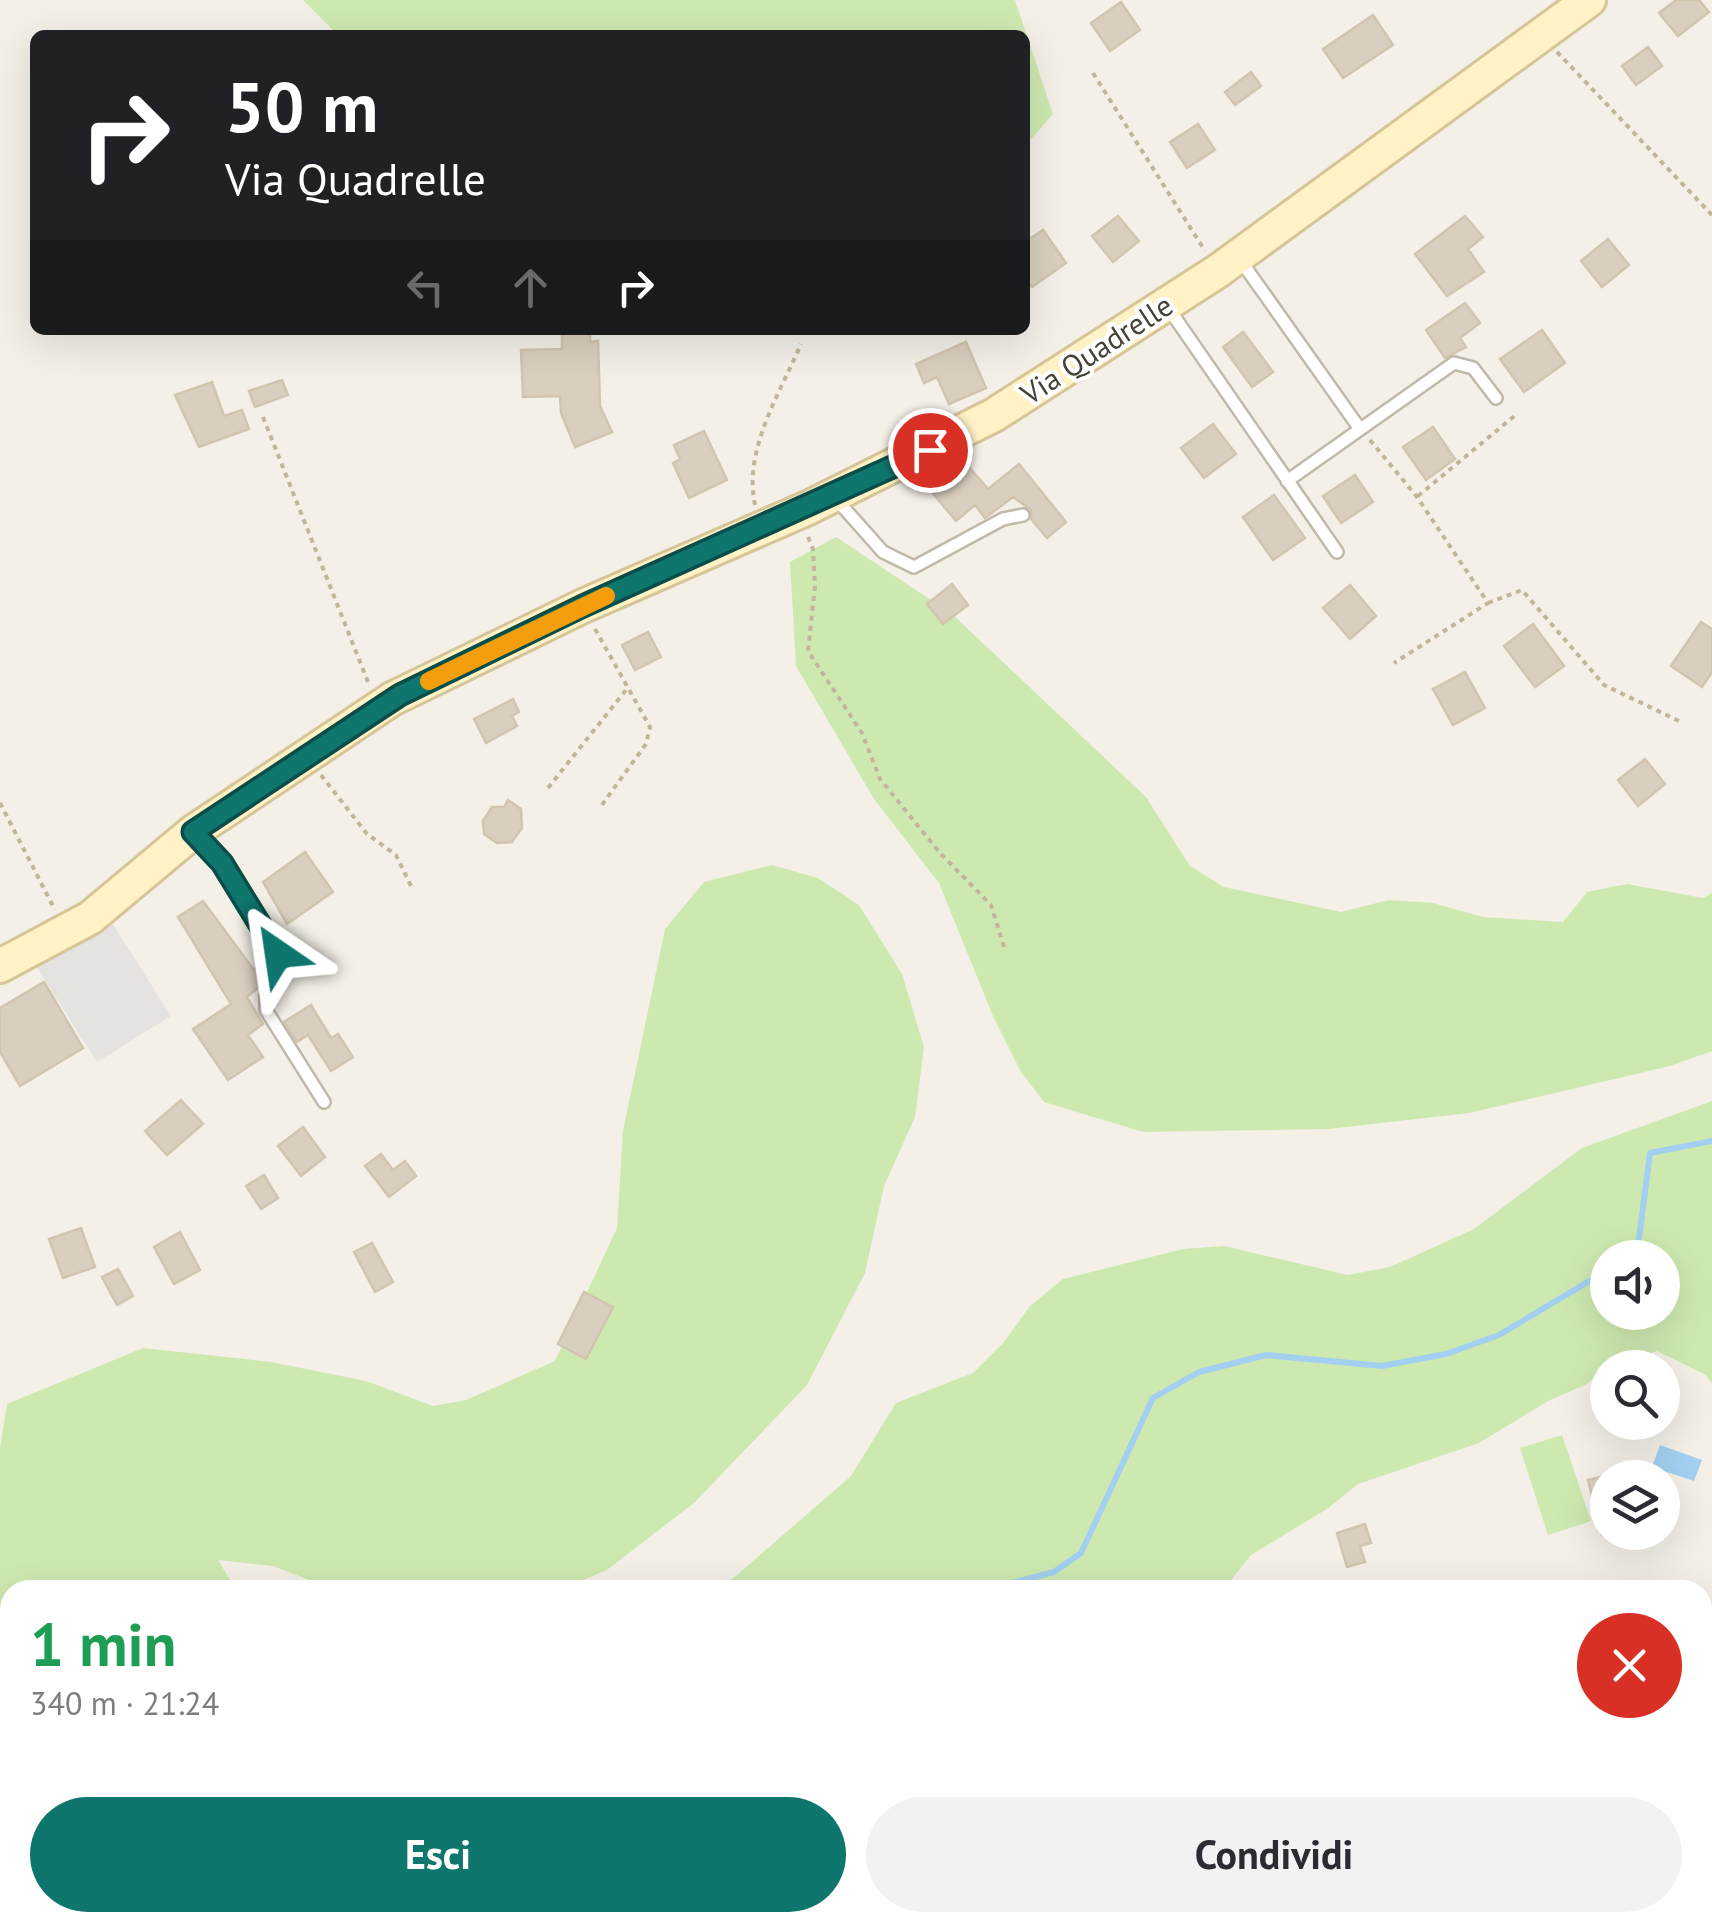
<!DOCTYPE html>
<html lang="it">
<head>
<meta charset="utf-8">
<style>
	:root { --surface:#fff; --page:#f2f2f3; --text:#2b2b33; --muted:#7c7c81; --accent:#0f766e }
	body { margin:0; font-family:"PT Sans",sans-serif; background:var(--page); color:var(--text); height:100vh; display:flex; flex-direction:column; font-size:38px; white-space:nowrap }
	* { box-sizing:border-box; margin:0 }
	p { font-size:32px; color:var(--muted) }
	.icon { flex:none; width:55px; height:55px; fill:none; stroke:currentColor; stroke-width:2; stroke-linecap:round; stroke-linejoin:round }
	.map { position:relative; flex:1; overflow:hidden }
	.details { position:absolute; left:0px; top:1580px; width:1712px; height:352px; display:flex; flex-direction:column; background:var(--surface); border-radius:30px 30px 0 0; box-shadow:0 10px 40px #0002 }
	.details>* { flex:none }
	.guide { position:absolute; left:30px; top:30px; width:1000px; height:305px; border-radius:15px; box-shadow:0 10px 40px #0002; background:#202124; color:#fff; overflow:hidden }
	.buttons { position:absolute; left:1590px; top:1240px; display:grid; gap:20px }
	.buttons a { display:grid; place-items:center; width:90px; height:90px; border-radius:50%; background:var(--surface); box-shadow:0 10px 40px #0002; font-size:50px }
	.pin { position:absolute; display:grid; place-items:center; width:85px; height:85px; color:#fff; margin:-42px; border:5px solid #fff; border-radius:50%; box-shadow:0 2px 10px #0007 }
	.me { position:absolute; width:110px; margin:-55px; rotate:328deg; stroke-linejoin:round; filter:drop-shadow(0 0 8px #0008) }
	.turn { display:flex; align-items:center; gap:35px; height:210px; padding:0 30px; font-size:45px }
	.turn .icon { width:130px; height:130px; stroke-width:2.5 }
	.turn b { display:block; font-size:70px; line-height:85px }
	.lanes { display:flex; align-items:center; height:95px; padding:0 30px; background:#0003; justify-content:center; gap:50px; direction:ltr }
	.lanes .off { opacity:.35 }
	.round { display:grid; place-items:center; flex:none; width:105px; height:105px; border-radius:52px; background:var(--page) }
	.summary { display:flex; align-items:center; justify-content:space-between; height:170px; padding:0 30px }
	h1 { font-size:60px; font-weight:700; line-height:75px; color:#1e9e55 }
	.action { display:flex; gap:20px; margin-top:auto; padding:20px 30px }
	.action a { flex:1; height:115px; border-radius:60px; background:var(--accent); color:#fff; font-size:40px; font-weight:700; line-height:115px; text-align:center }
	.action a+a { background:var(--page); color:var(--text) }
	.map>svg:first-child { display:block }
	.green { fill:#cee9b0; fill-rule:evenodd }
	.parking { fill:#e5e3df }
	.water { fill:#a3d0f1 }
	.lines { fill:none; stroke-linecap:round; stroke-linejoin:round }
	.stream { stroke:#a3d0f1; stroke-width:6 }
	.building { fill:#d9cfc0; stroke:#d1c5b0; stroke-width:2.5 }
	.lane-casing { stroke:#c0b9aa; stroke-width:16 }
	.street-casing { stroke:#c0b9aa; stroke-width:28 }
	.secondary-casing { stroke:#d5c597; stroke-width:38 }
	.path { stroke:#c2b59b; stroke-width:4; stroke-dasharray:5 5; stroke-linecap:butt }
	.lane { stroke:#fff; stroke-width:11 }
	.street { stroke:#fff; stroke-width:22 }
	.secondary { stroke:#fff2c7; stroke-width:32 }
	.route-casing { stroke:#0a4d48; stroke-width:25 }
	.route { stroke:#0f766e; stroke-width:18 }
	.slow { stroke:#f59e0b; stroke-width:18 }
	.labels { text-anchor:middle; stroke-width:8; stroke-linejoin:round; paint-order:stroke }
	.street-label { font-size:30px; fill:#474136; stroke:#fff }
</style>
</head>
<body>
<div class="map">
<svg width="1712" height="1931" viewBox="0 0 1712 1931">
	<rect width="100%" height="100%" fill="#f4f0e8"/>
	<path class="green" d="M 303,0 L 1015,0 L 1053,114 L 1025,146 L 1025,35 L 338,35 Z
		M 836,537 L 952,614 L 1146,797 L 1190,866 L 1224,887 L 1341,912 L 1389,900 L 1433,903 L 1483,917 L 1563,922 L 1587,892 L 1627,884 L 1703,898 L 1712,893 L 1712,1051 L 1670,1066 L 1469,1113 L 1329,1129 L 1143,1132 L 1044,1102 L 1021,1072 L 993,1016 L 939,883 L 874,799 L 796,666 L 790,562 Z
		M 772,865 L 818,878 L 859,905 L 902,974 L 924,1047 L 915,1117 L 884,1186 L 865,1273 L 807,1385 L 694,1503 L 607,1570 L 559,1590 L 335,1590 L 273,1566 L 218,1560 L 236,1590 L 10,1590 L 10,1773 L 0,1769 L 0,1448 L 7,1404 L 143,1348 L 271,1362 L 366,1381 L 433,1406 L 466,1400 L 555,1361 L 617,1228 L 623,1131 L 665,929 L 704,882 Z
		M 1712,1101 L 1712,1384 L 1706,1375 L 1657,1351 L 1608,1368 L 1585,1385 L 1548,1401 L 1479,1443 L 1358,1484 L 1327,1509 L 1251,1555 L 1223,1590 L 726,1590 L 730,1581 L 851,1476 L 896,1403 L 973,1373 L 1003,1343 L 1030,1306 L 1063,1279 L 1183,1249 L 1224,1246 L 1348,1275 L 1390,1267 L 1474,1229 L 1582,1148 ZM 1608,1258 L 1662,1258 L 1662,1312 L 1608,1312 Z
		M 1562,1435 L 1591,1521 L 1548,1535 L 1520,1448 Z
		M 97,1923 L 97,1922 L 247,1923 L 239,1931 L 77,1931 Z
		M 485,1923 L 485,1922 L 804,1923 L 803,1931 L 594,1931 L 579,1923 L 573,1931 L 483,1931 Z"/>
	<path class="parking" d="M 111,921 L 171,1016 L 97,1062 L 37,968 Z"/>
	<path class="water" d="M 1660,1445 L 1702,1460 L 1694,1481 L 1652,1467 Z"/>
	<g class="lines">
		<path class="stream" d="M 1630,1258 L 1637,1254 L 1650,1153 L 1712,1141
			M 985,1590 L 1054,1572 L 1081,1553 L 1153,1398 L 1199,1372 L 1266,1355 L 1382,1366 L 1446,1354 L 1499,1335 L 1608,1270
			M 534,1931 L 539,1922"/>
	</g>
	<path class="building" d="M 1676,0 L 1699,0 L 1709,12 L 1678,36 L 1659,13 Z
		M 1121,2 L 1140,30 L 1110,51 L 1091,23 Z
		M 1373,15 L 1393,45 L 1343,78 L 1323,49 Z
		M 1648,47 L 1662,66 L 1636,85 L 1622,66 Z
		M 1251,72 L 1261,86 L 1235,105 L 1225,92 Z
		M 1198,124 L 1215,150 L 1187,168 L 1170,142 Z
		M 1118,216 L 1139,241 L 1113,262 L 1092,236 Z
		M 1465,216 L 1483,237 L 1468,249 L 1484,272 L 1447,296 L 1415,254 Z
		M 1043,230 L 1066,263 L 1032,287 L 1025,278 L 1025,242 Z
		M 1608,239 L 1629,265 L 1602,287 L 1581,261 Z
		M 1465,303 L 1480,323 L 1460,338 L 1466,347 L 1445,358 L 1426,330 Z
		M 562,330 L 590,330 L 590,342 L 598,341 L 600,406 L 612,432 L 575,447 L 561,413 L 560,396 L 523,397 L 521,350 L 562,349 Z
		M 1542,330 L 1565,363 L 1524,392 L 1500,359 Z
		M 1243,332 L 1273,372 L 1252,387 L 1223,347 Z
		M 966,342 L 986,388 L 949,404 L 937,377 L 924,383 L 916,364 Z
		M 282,380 L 288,395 L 255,407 L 249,391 Z
		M 212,382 L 224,416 L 242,410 L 249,429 L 199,447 L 175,395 Z
		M 1213,424 L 1236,454 L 1204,478 L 1181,448 Z
		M 1433,427 L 1455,459 L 1426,480 L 1403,447 Z
		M 704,431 L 727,480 L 689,498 L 673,463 L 680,459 L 674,445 Z
		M 964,461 L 988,489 L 1019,464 L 1066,522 L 1047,538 L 1031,519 L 1031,510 L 1013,497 L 985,518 L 975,505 L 956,521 L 930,490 Z
		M 1355,475 L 1373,502 L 1341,523 L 1323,496 Z
		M 1274,495 L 1305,538 L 1273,560 L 1243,517 Z
		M 952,584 L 968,605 L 943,624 L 927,604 Z
		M 1350,585 L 1376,616 L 1350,639 L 1323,608 Z
		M 1701,622 L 1712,629 L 1712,672 L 1702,687 L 1671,666 Z
		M 1533,624 L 1564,666 L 1535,687 L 1504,646 Z
		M 648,632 L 661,657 L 635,670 L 622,645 Z
		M 1465,672 L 1485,708 L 1453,725 L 1433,689 Z
		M 513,699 L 519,712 L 512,716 L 517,726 L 486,743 L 474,719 Z
		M 1645,759 L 1665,784 L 1638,806 L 1618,780 Z
		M 508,800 L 521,809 L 522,828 L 512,842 L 497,843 L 484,834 L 483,821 L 492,807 L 504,807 Z
		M 305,852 L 333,892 L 287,924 L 263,882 Z
		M 203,901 L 254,970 L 265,961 L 275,973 L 247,997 L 263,1024 L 248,1035 L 263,1057 L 228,1080 L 193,1029 L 231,1004 L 178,917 Z
		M 44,982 L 83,1048 L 20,1086 L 0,1052 L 0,1008 Z
		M 311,1005 L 331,1038 L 338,1034 L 353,1057 L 331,1071 L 308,1035 L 297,1042 L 284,1022 Z
		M 181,1100 L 203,1124 L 167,1155 L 145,1131 Z
		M 303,1127 L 325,1157 L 301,1176 L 278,1146 Z
		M 381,1154 L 393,1170 L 405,1161 L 416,1176 L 389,1197 L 365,1166 Z
		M 264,1175 L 278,1198 L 261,1209 L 246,1186 Z
		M 81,1228 L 95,1267 L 63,1278 L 49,1239 Z
		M 180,1232 L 200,1270 L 174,1284 L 154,1247 Z
		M 372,1243 L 393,1282 L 375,1292 L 354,1252 Z
		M 118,1269 L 133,1296 L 117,1305 L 102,1277 Z
		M 584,1292 L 613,1307 L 586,1359 L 558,1344 Z
		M 1608,1475 L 1608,1534 L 1602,1535 L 1588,1480 Z
		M 1365,1524 L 1371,1543 L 1360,1546 L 1365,1562 L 1347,1567 L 1337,1533 Z"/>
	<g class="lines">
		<defs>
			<path id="lane" d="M 1241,261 L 1360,429
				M 1169,309 L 1337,552
				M 1287,481 L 1454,363 L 1473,368 L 1496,398
				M 836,499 L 883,552 L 914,567 L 1003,519 L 1023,515
				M 195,834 L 222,863 L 282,961 L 285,976 L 266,996 L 266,1010 L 324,1102
				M 275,1931 L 285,1922"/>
			<path id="street" d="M 1556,1922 L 1556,1931"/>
			<path id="secondary" d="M 0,966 L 90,918 L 193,832 L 392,699 L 583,606 L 808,508 L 994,415 L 1218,271 L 1589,0"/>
		</defs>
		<use href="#lane" class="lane-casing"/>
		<use href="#street" class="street-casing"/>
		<use href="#secondary" class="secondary-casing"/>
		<path class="path" d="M 1557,52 L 1712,215
			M 1093,73 L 1205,251
			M 263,417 L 368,682
			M 1370,440 L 1417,497 L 1488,603 L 1394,663
			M 1418,496 L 1518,413
			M 755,505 C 743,450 780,393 801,344
			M 808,537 L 813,549 L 815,586 L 808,651 L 862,733 L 880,779 L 940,853 L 991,905 L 1004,947
			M 1488,603 L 1522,590 L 1604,685 L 1681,722
			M 595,629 L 650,727 L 646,744 L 599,809
			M 321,775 L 367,834 L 396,855 L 411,886
			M 548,788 L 626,690
			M 0,803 L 55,910
			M 337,1922 L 345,1931"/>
		<use href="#lane" class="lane"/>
		<use href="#street" class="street"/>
		<use href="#secondary" class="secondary"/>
	</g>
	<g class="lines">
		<defs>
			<path id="route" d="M 278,954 L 222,863 L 193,832 L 400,695 L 583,606 L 930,450"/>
		</defs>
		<use href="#route" class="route-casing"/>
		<use href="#route" class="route"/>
		<path class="slow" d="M 429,681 L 606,596"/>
	</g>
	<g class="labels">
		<g class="street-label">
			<text transform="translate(1097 350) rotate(-33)" y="10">Via Quadrelle</text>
		</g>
	</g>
</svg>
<div class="buttons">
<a><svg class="icon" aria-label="sound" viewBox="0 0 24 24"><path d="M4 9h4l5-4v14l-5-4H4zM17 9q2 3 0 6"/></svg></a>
<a><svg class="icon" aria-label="search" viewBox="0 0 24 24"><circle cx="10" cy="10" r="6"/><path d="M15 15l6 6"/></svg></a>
<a><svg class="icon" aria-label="layers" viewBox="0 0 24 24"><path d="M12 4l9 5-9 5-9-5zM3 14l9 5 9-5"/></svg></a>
</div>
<div class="pin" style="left:930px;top:450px;background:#d93025"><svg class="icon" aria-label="arrive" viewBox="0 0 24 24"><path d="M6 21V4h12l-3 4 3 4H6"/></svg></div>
<svg class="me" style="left:278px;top:954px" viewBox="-20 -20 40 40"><path d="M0-17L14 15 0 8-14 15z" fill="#0f766e" stroke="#fff" stroke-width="4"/></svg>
<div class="guide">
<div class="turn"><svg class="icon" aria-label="right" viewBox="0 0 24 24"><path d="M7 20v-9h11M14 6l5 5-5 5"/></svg><div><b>50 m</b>Via Quadrelle</div></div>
<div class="lanes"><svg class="icon off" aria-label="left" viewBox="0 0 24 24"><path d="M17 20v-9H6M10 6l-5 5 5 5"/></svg><svg class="icon off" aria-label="ahead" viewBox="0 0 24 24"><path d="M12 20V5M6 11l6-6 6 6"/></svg><svg class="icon" aria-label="right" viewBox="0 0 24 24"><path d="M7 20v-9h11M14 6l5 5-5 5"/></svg></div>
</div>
<section class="details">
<div class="summary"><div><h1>1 min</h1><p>340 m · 21:24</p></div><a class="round" style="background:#d93025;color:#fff"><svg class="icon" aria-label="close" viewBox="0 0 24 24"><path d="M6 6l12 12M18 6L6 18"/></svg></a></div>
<div class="action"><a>Esci</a><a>Condividi</a></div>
</section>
</div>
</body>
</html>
